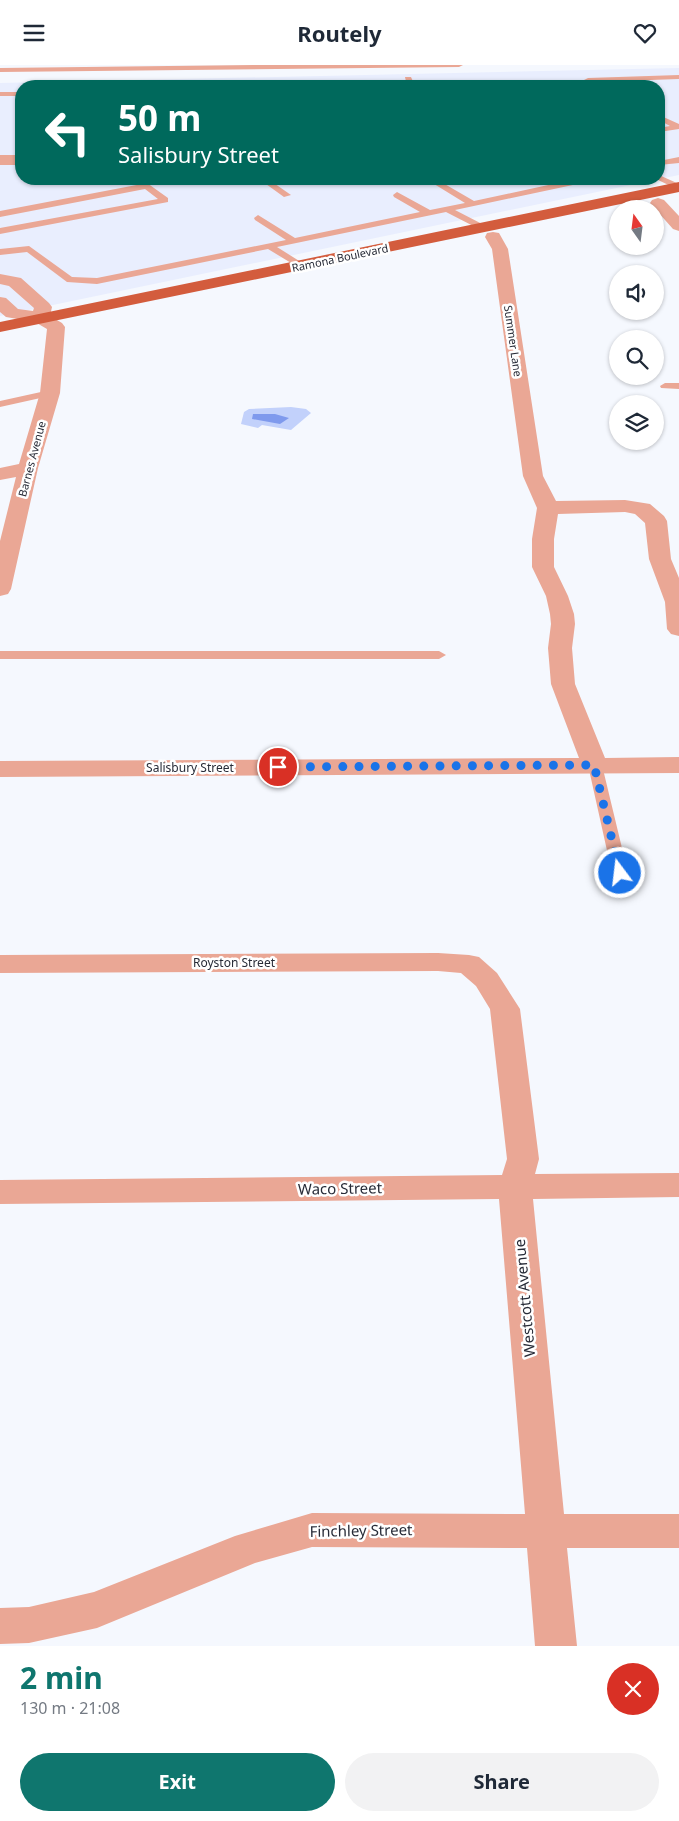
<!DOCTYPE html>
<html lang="en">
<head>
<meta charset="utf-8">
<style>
	:root { --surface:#fff; --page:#f2f2f3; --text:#1f2937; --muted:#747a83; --accent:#0f766e }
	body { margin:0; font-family:"Noto Sans",sans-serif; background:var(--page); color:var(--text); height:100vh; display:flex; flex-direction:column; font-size:19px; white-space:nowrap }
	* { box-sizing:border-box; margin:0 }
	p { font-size:16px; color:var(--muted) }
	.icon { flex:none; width:28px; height:28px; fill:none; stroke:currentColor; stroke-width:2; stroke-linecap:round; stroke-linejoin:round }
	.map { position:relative; height:1581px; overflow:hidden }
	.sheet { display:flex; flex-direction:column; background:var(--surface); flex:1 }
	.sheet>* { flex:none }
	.top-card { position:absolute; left:15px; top:15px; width:650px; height:105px; border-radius:20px; box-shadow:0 1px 4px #0004; background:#00695c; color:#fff; overflow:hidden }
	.needle { width:32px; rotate:346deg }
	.buttons { position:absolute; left:609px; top:135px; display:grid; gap:10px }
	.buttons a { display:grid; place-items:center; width:55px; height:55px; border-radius:50%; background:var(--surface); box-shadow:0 1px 4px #0004; font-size:25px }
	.pin { position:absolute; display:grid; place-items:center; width:42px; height:42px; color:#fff; margin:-21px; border:2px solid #fff; border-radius:50%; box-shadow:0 1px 5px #0007 }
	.me { position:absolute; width:55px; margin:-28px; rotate:345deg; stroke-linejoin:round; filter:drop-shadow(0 0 4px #0008) }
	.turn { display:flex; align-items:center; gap:18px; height:105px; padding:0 20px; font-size:22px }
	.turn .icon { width:65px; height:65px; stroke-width:2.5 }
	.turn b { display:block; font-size:35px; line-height:42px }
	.round { display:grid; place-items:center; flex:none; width:52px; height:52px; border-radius:26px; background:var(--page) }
	.overview { display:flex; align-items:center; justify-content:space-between; height:85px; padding:0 20px }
	h1 { font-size:30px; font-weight:700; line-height:38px; color:var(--accent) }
	.button { display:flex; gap:10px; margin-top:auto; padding:10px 20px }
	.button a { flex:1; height:58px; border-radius:30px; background:var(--accent); color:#fff; font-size:20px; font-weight:700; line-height:58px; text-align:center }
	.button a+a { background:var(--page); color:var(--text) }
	header { display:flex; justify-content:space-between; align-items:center; height:65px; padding:0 20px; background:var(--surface); font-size:22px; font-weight:700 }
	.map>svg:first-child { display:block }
	.built { fill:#e9eefe; fill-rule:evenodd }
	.green { fill:#c2d1fb }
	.water { fill:#7f9aed }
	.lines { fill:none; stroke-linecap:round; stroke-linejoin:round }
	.service { fill:#eaa795; fill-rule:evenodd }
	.minor { fill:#eaa795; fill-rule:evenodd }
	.primary { fill:#d35c3d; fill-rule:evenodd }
	.route { stroke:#1a73e8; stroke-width:9; stroke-dasharray:0 16.2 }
	.labels { text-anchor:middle; stroke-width:5; stroke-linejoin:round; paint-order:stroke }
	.far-street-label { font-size:11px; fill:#272b37; stroke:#fff }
	.street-label { font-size:12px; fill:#272b37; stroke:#fff }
	.near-street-label { font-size:15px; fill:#272b37; stroke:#fff }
</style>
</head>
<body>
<header><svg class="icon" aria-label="menu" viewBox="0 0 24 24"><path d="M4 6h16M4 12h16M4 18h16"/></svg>Routely<svg class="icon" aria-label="heart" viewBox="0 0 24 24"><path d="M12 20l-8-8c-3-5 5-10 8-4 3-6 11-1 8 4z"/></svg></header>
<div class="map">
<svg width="679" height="1581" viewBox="0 0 679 1581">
	<rect width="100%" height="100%" fill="#f5f8fe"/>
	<path class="built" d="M 679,3 L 679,110 L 0,251 L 0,18 ZM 21,21 L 659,21 L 659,114 L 21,114 Z"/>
	<path class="green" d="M 291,342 L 306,344 L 311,348 L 291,365 L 262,360 L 258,363 L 241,359 L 244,347 L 249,344 Z"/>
	<path class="water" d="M 253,349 L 275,349 L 289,353 L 280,359 L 252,354 Z"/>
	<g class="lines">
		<path class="service" d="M 253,0 L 463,0 L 459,2 L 0,7 L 0,3 Z
			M 679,10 L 679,14 L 593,17 L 594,19 L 590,21 L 587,21 L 584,15 L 588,13 Z
			M 405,12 L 411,12 L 415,21 L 407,21 Z
			M 0,27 L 21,27 L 21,31 L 0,31 Z
			M 659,50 L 679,59 L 679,64 L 659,67 L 659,63 L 670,61 L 659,55 Z
			M 679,92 L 679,98 L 659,100 L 659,96 Z
			M 659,110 L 679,119 L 679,125 L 656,114 L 659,114 Z
			M 259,114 L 268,114 L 291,130 L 284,132 Z
			M 426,114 L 436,114 L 474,136 L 576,114 L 591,114 L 587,117 L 455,145 L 486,161 L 486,165 L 483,166 L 446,147 L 277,182 L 304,199 L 304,203 L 301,204 L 268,184 L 97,219 L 67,217 L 27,187 L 0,190 L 0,184 L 29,181 L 72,212 L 97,213 L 286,175 L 255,155 L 254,153 L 258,150 L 295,173 L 420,147 L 394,132 L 393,130 L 397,127 L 430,145 L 465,138 Z
			M 147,118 L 168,133 L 168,137 L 0,169 L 0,163 L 158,134 L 145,124 L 0,152 L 0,146 Z
			M 665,318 L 679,318 L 679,324 L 661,323 L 660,321 Z
			M 50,325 L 55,328 L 54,330 L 0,342 L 0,336 Z
			M 0,586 L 439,586 L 446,590 L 439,594 L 0,594 Z
			M 595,696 L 600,697 L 602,700 L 628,808 L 625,811 L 615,811 L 612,808 L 588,700 L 590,697 Z"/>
		<path class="minor" d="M 0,90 L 21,90 L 21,100 L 0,100 Z
			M 658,133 L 664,135 L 679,151 L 679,166 L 673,164 L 650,138 L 652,135 Z
			M 493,167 L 499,168 L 508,184 L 543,411 L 556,436 L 625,435 L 650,439 L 664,451 L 667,456 L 671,494 L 679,513 L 679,571 L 671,569 L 667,564 L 665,537 L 649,494 L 645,458 L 635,449 L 625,447 L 558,449 L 554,474 L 554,502 L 568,531 L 574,549 L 575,559 L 572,583 L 575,619 L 605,693 L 679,692 L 679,708 L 0,712 L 0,696 L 579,693 L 551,619 L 548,583 L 551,559 L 550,549 L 546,531 L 532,502 L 532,474 L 537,443 L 523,411 L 492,184 L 485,172 L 487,168 Z
			M 0,209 L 21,213 L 49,238 L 52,242 L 50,251 L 62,258 L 65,262 L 60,328 L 38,403 L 11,524 L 8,529 L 0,531 L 0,476 L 16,412 L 0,415 L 0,403 L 19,399 L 40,328 L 47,264 L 35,257 L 6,252 L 0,247 L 0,232 L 6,233 L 18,244 L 33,246 L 34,243 L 9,221 L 0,219 Z
			M 438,888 L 469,890 L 479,892 L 497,908 L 520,944 L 539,1094 L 535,1109 L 679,1108 L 679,1132 L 533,1134 L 564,1449 L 679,1449 L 679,1483 L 567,1483 L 577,1581 L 535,1581 L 527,1483 L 312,1482 L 255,1498 L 97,1563 L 29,1578 L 0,1579 L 0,1543 L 29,1542 L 94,1527 L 235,1471 L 312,1448 L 525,1449 L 499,1134 L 0,1139 L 0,1115 L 502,1110 L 507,1094 L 490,944 L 476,921 L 461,908 L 438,906 L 0,908 L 0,890 Z"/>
		<path class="primary" d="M 679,117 L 679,127 L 0,267 L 0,257 Z"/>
	</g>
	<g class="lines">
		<path class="route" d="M 278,702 L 594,700 L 620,808"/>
	</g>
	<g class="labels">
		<g class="far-street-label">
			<text transform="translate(340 193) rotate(-12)" y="4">Ramona Boulevard</text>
			<text transform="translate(513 276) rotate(82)" y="4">Summer Lane</text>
			<text transform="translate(32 394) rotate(-75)" y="4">Barnes Avenue</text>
		</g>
		<g class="street-label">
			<text x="190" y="707">Salisbury Street</text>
			<text x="234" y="902">Royston Street</text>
		</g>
		<g class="near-street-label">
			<text transform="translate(340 1124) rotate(-1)" y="5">Waco Street</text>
			<text transform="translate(525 1233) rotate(-95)" y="5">Westcott Avenue</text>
			<text transform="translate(361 1466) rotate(-1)" y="5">Finchley Street</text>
		</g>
	</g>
</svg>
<div class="buttons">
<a><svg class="needle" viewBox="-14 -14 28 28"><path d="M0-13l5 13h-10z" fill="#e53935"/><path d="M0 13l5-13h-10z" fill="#747a83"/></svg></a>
<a><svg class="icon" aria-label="sound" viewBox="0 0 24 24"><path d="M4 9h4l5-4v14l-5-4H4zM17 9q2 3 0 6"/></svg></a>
<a><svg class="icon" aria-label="search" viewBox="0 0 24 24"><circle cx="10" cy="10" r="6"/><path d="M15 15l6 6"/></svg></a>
<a><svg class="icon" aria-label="layers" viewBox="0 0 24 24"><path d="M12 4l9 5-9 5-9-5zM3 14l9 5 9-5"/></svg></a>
</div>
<div class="pin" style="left:278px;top:702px;background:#d93025"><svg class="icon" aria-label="arrive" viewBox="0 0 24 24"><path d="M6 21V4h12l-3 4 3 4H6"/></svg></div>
<svg class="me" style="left:620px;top:808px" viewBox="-20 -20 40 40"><circle r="17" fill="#1a73e8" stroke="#fff" stroke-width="3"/><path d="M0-11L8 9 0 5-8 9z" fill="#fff"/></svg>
<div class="top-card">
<div class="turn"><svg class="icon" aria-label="left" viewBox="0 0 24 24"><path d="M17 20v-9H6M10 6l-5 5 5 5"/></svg><div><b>50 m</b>Salisbury Street</div></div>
</div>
</div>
<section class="sheet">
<div class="overview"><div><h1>2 min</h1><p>130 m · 21:08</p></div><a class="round" style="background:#d93025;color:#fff"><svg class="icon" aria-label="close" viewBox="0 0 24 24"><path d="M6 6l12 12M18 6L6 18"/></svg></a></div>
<div class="button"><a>Exit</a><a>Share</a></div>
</section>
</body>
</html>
